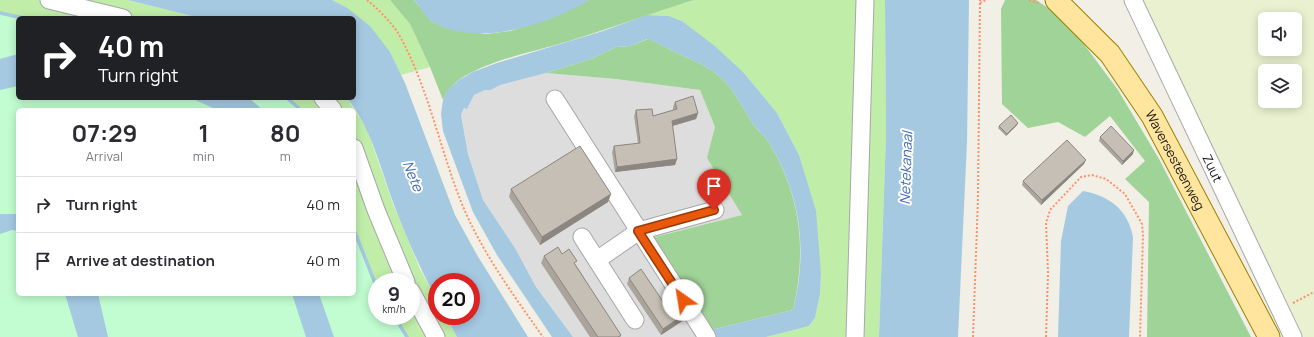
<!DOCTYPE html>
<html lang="en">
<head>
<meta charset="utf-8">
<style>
	:root { --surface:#fff; --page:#f7f7f7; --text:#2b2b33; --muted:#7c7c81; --line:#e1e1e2 }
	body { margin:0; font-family:Manrope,sans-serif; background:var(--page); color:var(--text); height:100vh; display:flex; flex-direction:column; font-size:15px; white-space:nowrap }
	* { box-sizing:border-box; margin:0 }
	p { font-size:13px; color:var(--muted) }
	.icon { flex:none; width:22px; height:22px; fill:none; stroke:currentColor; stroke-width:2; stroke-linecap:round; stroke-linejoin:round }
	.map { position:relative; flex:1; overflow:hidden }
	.side { position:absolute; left:16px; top:108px; width:340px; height:188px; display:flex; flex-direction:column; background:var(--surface); border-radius:6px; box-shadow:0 2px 10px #0003 }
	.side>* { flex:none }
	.hud { position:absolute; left:16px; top:16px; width:340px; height:84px; border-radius:6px; box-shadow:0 2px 10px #0003; background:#202124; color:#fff; overflow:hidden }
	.tools { position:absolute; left:1258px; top:12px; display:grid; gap:8px }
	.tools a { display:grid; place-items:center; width:44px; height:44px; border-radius:6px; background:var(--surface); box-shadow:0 2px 10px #0003; font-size:20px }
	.speed { position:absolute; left:368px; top:273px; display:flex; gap:8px; font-size:20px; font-weight:700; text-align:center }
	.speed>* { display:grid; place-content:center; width:52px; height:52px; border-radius:50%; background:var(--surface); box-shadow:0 2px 10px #0003; line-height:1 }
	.speed small { font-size:10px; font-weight:400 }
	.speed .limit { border:6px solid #d22; background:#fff; color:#111 }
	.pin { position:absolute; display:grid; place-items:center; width:34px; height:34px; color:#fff; margin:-41px -17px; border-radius:50% 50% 50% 0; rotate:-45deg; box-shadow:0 0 4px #0007 }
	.pin .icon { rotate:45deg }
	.me { position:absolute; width:44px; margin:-22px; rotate:328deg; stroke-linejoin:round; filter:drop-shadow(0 0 3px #0008) }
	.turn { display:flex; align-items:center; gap:14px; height:84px; padding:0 16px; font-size:18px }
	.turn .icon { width:52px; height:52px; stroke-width:2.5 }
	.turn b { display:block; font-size:28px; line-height:34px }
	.eta { display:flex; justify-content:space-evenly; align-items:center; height:68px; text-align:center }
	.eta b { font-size:24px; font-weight:700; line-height:28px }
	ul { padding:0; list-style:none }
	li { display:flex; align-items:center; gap:12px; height:56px; padding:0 16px; border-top:1px solid var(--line) }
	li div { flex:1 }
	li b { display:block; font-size:15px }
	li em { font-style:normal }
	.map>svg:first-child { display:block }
	.residential { fill:#dedddd }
	.farmland { fill:#e9f1d0; fill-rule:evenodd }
	.grass { fill:#c0eea9 }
	.forest { fill:#a0d398 }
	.park { fill:#c1fdd0 }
	.water { fill:#a4c9e1 }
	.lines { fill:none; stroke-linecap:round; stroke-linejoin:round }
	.stream { stroke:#a4c9e1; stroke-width:3.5 }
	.minor-casing { stroke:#a7a7a7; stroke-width:19 }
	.major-casing { stroke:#9c8200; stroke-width:23 }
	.path { stroke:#ff9169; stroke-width:2; stroke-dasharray:2 2; stroke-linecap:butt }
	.minor { stroke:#fff; stroke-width:17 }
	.major { stroke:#ffe59d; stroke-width:21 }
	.wall { fill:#aaa49c }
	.shaded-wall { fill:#8b867f }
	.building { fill:#c6bfb5; stroke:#8b867f }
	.route-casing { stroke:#983908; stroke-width:10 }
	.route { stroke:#ea580c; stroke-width:7 }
	.labels { text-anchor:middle; stroke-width:4; stroke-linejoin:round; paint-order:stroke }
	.street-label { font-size:13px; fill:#202020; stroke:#fff }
	.water-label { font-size:14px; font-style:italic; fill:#456cb7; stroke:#fff }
</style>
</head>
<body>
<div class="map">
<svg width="1314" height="337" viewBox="0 0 1314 337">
	<rect width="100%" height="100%" fill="#f1efe6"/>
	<path class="residential" d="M 546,73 L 616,79 L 700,90 L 715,127 L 708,158 L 742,215 L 647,239 L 701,335 L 695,337 L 573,337 L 536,287 L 515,248 L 483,200 L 468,154 L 461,115 L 464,108 L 467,109 L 474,95 L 485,90 L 491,90 L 500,85 Z"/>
	<path class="farmland" d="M 1143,0 L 1314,0 L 1314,337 L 1304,337 L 1202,130 ZM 1265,19 L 1295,19 L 1295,49 L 1265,49 ZM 1265,71 L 1295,71 L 1295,101 L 1265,101 Z"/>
	<path class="grass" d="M 0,0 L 128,0 L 200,18 L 35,18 L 0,13 Z
		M 332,0 L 390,0 L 410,24 L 430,67 L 401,75 L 390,52 L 346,7 Z
		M 694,0 L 885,0 L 886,135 L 879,337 L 766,337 L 809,326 L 815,318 L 820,294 L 821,273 L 818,247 L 799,155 L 777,113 L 744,73 L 682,21 L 669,16 L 647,15 Z
		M 287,98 L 347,98 L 367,129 L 393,204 L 420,269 L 437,300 L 437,316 L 446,316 L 457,337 L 407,337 L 394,316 L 411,316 L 411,282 L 377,282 L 377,288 L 376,287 L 354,230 L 354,110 L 301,110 Z"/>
	<path class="forest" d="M 390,0 L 414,0 L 432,22 L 447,28 L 486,34 L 510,31 L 552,18 L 589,0 L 694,0 C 652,13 611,28 569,41 C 534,52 491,59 460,79 C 452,85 447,92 443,100 L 430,67 L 410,24 Z
		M 1005,0 L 1036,0 L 1066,20 L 1118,90 L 1159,159 L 1251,337 L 1147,337 L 1149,202 L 1125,179 L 1145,161 L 1110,116 L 1085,137 L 1058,122 L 1028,128 L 1002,104 L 1001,9 Z
		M 648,39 C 659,43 667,48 677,53 C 696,62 714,68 728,85 C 739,98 746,114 756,128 C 760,133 767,138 770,144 C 801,197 807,250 793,310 L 711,330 L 647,239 L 742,215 L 707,158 L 715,127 L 700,90 L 616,79 L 546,73 L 591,59 L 616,47 L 630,46 Z"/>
	<path class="park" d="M 0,13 L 35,18 L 18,18 L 18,98 L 286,98 L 301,110 L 18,110 L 18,294 L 354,294 L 354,230 L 377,288 L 377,316 L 394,316 L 407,337 L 0,337 Z"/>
	<path class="water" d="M 128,0 L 332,0 L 346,7 L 370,26 L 390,52 L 405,83 L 455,215 L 477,255 L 528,337 L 457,337 L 446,316 L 471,316 L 471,282 L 437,282 L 437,300 C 420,268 405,235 393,202 C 380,166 371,128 347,98 L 354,98 L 354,18 L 200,18 Z
		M 414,0 L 589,0 C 547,25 480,47 434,23 C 426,19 420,6 414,0 Z
		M 885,0 L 969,0 L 967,142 L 958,337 L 879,337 L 886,135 Z
		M 647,15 L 669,16 L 682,21 L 716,47 L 744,73 L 777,113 L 799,155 L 816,211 L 821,273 L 820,294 L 815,318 L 809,326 L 766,337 L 714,337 L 711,330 L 793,310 C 808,251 801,196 770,144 C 767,138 760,133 756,128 C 746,114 739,98 728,85 C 714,68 696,62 677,53 C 667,48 659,43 647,39 L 630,46 L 616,47 L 591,59 L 546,73 L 500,85 L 491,90 L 485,90 L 474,95 L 467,109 L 464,108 L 461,115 L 468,154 L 483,200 L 515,248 L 536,287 L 573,337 L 552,337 L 497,255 L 473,212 L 443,131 L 441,114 L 443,100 L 448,90 L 459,80 L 473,72 L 497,63 L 603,31 Z
		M 18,54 L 18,86 L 0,90 L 0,59 Z
		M 191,98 L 249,98 L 263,110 L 217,110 Z
		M 1083,191 C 1110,196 1128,210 1133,237 L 1129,337 L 1058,337 L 1061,241 L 1068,206 Z
		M 0,214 L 18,214 L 18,231 L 12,230 L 0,234 Z
		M 65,294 L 98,294 L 108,337 L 78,337 Z
		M 292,294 L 319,294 L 334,337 L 306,337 Z"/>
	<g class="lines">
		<path class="stream" d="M 0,13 L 23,18
			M 287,98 L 301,110
			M 354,230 L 377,288
			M 394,316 L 407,337"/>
		<defs>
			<g id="minor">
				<path d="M 49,0 L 123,18"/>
				<path id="s1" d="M 1133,0 L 1293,337"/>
				<path d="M 323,98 L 333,110"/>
				<path d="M 555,99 L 707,337"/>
				<path d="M 354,148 L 376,210 L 406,282"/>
				<path d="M 582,237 L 635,320"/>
				<path d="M 597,260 L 639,231 L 715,210"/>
				<path d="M 411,291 L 436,337"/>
				<path d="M 855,337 L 865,0"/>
			</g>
			<g id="major">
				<path id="s2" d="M 1056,0 L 1110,54 L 1152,116 L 1269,337"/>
			</g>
		</defs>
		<use href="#minor" class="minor-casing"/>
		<use href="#major" class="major-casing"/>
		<path class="path" d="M 367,0 C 378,9 390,21 398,33 C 429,87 440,152 464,209 C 484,255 514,296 543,337
			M 1029,0 L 1039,3
			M 980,3 L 986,0
			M 1293,303 L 1314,292
			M 973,337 L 978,198 L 980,0
			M 1046,337 L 1048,273 L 1046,223 L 1050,210 L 1081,177 L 1092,175 L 1106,179 L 1125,194 L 1142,224 L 1143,236 L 1140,337"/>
		<use href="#minor" class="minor"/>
		<use href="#major" class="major"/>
	</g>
	<path class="wall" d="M 675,102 L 698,113 L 696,119 L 672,126 L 677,159 L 675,165 L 615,172 L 612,152 L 614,146 L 638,144 L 634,116 L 636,110 L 653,116 L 673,110 L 673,107 Z
		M 1018,123 L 1017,125 L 1006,136 L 998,128 L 999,126 Z
		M 1100,137 L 1133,154 L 1122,165 L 1099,141 Z
		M 1084,164 L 1041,205 L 1022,185 L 1023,181 Z
		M 511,189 L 611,194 L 608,202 L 540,245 L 509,197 Z
		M 562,254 L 576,265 L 621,337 L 590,337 L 541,263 L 544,256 Z
		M 629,278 L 666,306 L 684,320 L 661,335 L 627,284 Z"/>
	<path class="shaded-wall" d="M 698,113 L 696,119 L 669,127 L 672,121 Z
		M 1018,123 L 1017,125 L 1006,136 L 1007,134 Z
		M 1134,150 L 1133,154 L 1122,165 L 1123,161 Z
		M 677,159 L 675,165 L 615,172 L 617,167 Z
		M 1086,160 L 1084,164 L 1041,205 L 1042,200 Z
		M 611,194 L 608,202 L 540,245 L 542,237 Z
		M 686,313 L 684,320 L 661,335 L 663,329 Z"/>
	<path class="building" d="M 693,96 L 698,113 L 672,121 L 677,159 L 617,167 L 614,146 L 640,143 L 636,110 L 652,109 L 653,116 L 677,109 L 675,102 Z
		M 1011,115 L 1018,123 L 1007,134 L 999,126 Z
		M 1111,126 L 1134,150 L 1123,161 L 1100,137 Z
		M 1067,140 L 1086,160 L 1042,200 L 1023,181 Z
		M 580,146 L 611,194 L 542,237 L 511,189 Z
		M 558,247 L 562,254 L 569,249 L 577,261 L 574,263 L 621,335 L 618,337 L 598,337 L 544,256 Z
		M 641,269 L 666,306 L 677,299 L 686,313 L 663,329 L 629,278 Z"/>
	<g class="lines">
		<defs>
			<path id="route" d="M 683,300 L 638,231 L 714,210"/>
		</defs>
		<use href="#route" class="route-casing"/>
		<use href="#route" class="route"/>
	</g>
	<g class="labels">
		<g class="street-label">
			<text dy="5" stroke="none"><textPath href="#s2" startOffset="201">Waversesteenweg</textPath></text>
			<text dy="5" stroke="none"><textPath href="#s1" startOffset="186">Zuut</textPath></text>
		</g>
		<g class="water-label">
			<text transform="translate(906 168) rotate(-88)" y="5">Netekanaal</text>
			<text transform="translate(413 176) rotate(68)" y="5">Nete</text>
		</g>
	</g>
</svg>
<div class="tools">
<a><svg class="icon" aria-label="sound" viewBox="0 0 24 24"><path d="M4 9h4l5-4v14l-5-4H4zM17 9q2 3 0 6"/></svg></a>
<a><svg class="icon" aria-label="layers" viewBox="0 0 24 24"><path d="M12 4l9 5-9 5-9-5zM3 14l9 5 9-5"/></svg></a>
</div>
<div class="speed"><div>9<small>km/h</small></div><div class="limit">20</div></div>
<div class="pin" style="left:714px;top:210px;background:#d93025"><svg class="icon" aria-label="arrive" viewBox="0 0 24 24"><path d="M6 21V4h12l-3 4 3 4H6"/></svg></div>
<svg class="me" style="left:683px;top:300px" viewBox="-20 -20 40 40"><circle r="19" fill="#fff"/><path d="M0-13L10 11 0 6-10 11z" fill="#ea580c"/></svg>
<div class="hud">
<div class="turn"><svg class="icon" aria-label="right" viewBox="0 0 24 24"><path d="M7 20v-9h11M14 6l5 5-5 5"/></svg><div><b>40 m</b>Turn right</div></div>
</div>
<section class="side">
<div class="eta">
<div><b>07:29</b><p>Arrival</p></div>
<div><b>1</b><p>min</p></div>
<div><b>80</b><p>m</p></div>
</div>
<ul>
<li><svg class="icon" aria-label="right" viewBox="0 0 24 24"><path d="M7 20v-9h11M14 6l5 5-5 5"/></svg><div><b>Turn right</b></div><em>40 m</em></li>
<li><svg class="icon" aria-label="arrive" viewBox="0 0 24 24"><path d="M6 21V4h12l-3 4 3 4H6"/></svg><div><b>Arrive at destination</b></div><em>40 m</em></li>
</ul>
</section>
</div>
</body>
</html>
